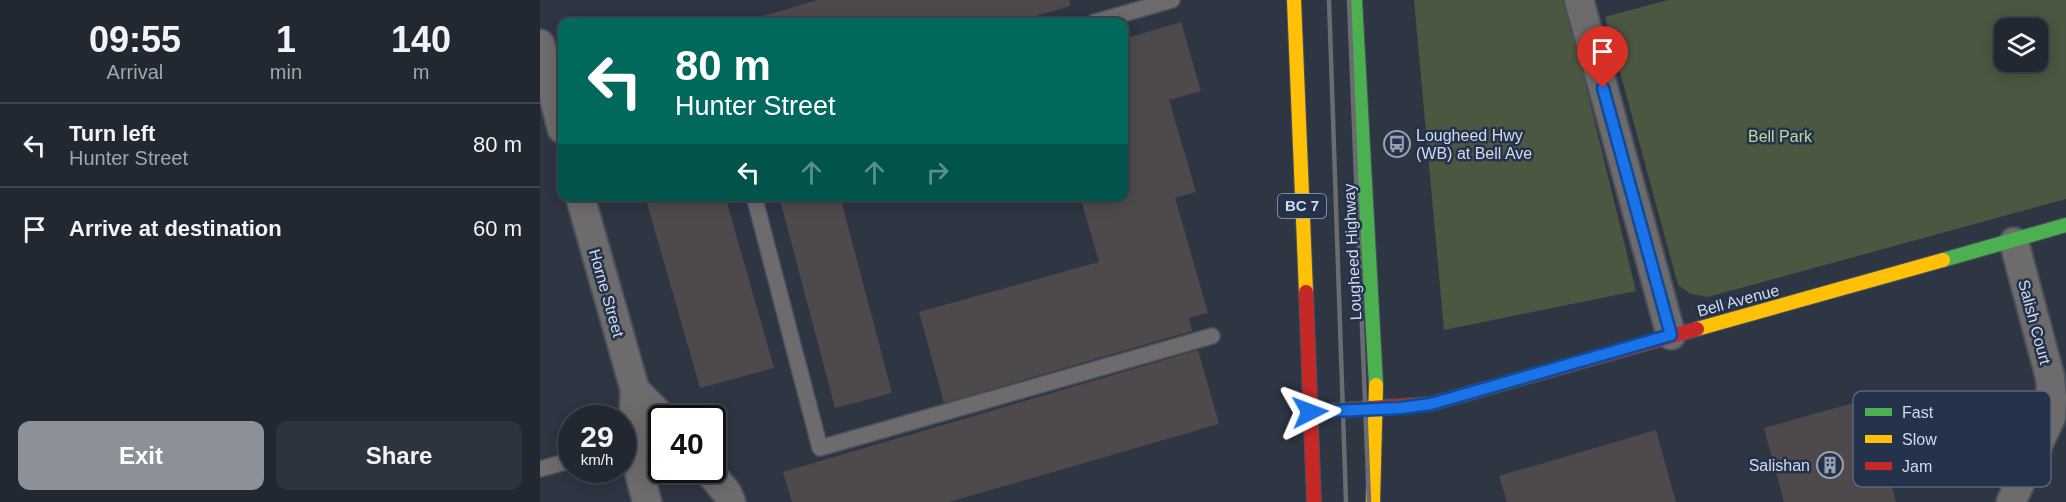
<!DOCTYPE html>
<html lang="en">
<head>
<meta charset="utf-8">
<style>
	:root { --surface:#222832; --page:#2e343e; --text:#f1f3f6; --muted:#a2a6ac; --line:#3f444d; --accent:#8c9099 }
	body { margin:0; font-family:Arial,sans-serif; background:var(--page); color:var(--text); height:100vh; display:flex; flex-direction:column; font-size:22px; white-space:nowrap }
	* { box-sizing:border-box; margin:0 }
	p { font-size:20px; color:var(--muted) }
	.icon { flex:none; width:33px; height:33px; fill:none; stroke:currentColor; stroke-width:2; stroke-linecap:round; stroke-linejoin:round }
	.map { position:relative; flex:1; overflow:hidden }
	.drawer { display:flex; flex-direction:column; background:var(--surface); width:540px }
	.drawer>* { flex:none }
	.guide { position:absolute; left:18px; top:18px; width:570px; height:183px; border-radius:12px; box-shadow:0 3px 15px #0003,0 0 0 2px var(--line); background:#00695c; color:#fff; overflow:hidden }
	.tools { position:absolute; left:1454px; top:18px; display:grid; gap:12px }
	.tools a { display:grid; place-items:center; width:54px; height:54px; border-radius:12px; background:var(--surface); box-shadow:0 3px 15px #0003,0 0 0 2px var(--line); font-size:30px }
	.speed { position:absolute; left:18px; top:405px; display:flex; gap:12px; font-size:30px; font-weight:700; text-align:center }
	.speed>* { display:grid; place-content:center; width:78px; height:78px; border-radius:50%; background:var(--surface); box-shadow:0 3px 15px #0003,0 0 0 2px var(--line); line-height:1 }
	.speed small { font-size:15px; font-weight:400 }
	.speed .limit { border:3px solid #111; border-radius:9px; background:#fff; color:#111 }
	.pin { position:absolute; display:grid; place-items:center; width:51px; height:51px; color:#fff; margin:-62px -26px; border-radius:50% 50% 50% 0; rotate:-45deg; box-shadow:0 0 6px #0007 }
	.pin .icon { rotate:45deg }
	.me { position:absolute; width:66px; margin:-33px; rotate:87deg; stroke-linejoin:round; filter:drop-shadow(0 0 4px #0008) }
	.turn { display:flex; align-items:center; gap:21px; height:126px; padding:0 18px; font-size:27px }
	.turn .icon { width:78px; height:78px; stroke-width:2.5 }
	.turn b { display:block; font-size:42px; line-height:51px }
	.lanes { display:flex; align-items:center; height:57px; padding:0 18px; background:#0003; justify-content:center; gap:30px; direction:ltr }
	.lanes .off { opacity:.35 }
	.eta { display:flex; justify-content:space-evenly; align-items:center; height:102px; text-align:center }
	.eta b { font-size:36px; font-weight:800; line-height:42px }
	.primary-button { display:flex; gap:12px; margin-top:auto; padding:12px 18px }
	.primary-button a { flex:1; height:69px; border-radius:12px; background:var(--accent); color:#fff; font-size:24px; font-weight:800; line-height:69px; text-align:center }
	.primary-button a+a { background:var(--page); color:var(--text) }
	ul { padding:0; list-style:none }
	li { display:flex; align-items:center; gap:18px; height:84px; padding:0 18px; border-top:2px solid var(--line) }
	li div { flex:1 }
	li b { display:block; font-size:22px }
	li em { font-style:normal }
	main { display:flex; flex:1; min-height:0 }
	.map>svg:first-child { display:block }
	.green { fill:#4b5740; fill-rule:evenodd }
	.building { fill:#4e4a4c }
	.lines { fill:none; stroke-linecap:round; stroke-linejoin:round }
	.lane-casing { stroke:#4a505c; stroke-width:18 }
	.street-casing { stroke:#4a505c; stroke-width:32 }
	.fast-casing { stroke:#4a505c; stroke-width:16 }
	.slow-casing { stroke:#4a505c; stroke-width:16 }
	.jam-casing { stroke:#4a505c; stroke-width:16 }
	.lane { stroke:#6d6b6c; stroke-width:15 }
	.street { stroke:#6d6b6c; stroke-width:28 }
	.fast { stroke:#4caf50; stroke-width:14 }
	.slow { stroke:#ffc107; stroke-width:14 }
	.jam { stroke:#c62828; stroke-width:14 }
	.rail { stroke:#6b6c71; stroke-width:4.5 }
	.route-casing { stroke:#114b97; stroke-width:15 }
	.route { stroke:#1a73e8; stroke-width:10 }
	.labels { text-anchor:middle; stroke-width:5; stroke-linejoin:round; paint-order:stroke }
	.shield { fill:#25324c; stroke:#9ea8bb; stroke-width:1.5 }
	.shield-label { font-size:15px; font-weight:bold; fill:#d2dbeb }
	.poi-label { font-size:16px; fill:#d2dbeb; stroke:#25324c; text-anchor:start }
	.park-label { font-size:16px; fill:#bfdb9d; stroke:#25324c }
	.street-label { font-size:16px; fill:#d2dbeb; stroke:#25324c }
	.key { fill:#25324c; stroke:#59657c; stroke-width:1.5 }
	.key-label { font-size:16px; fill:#d2dbeb }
</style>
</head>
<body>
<main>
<section class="drawer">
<div class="eta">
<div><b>09:55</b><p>Arrival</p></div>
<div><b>1</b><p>min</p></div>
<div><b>140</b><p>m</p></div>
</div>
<ul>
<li><svg class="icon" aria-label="left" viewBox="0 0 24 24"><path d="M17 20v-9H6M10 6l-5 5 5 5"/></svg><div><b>Turn left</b><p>Hunter Street</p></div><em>80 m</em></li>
<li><svg class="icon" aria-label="arrive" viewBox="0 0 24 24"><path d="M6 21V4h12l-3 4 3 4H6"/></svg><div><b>Arrive at destination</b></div><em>60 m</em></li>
</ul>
<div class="primary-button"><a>Exit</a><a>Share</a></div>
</section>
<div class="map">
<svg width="1526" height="502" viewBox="0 0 1526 502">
	<rect width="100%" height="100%" fill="#2e3543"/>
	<path class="green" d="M 874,0 L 1025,0 L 1096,291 L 904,330 Z
		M 1128,0 L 1526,0 L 1526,199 L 1168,297 L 1151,294 L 1138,285 L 1065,17 ZM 1497,28 L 1497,62 L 1464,62 L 1464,28 Z"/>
	<path class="building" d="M 278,0 L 529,0 L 530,6 L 475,22 L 224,22 L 223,16 Z
		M 641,22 L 661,91 L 629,100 L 656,192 L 635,198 L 668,313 L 649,318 L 652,331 L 404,403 L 379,312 L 559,262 L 540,196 L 584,196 L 584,39 Z
		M 105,196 L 185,196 L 234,368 L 160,388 Z
		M 239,196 L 300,196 L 352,393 L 295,408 Z
		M 658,350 L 679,424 L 409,502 L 252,502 L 243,472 Z
		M 1328,399 L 1356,502 L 1244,502 L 1224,428 Z
		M 1116,430 L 1136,502 L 967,502 L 959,476 Z"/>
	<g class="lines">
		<defs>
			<path id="lane" d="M 555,22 L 632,0
				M 214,196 L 280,448 L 672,336
				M 0,469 L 32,460"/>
			<path id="street" d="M 1039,0 L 1131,335
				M 0,44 L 22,129
				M 40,196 L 95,390
				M 168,470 L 187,493 L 191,502
				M 107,502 L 92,444 L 95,390 L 123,418
				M 1471,502 L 1511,417 L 1512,398 L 1510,377 L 1474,242"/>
			<path id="fast" d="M 815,0 L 836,385
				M 1403,260 L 1526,225"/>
			<path id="slow" d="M 754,0 L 766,292
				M 1157,329 L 1403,260
				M 833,502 L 836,385"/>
			<path id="jam" d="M 766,292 L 774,502
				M 770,412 L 891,404 L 1157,329"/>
		</defs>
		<use href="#lane" class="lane-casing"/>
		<use href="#street" class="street-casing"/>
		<use href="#fast" class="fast-casing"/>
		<use href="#slow" class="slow-casing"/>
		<use href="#jam" class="jam-casing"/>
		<use href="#lane" class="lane"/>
		<use href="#street" class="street"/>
		<use href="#fast" class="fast"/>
		<use href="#slow" class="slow"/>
		<use href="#jam" class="jam"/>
		<path class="rail" d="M 789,0 L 806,502
			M 809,0 L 829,502"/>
	</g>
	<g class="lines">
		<defs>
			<path id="route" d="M 770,412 L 861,408 L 891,404 L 1131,335 L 1063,88"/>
		</defs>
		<use href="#route" class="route-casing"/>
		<use href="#route" class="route"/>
	</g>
	<defs>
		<symbol id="bus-ring" viewBox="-11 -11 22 22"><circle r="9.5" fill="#25324c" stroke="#99a1b0" stroke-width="1.5"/><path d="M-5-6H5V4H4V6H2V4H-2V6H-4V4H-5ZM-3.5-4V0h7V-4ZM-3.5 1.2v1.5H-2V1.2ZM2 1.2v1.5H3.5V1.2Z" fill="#99a1b0"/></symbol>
		<symbol id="building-ring" viewBox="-11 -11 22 22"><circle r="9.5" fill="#25324c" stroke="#99a1b0" stroke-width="1.5"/><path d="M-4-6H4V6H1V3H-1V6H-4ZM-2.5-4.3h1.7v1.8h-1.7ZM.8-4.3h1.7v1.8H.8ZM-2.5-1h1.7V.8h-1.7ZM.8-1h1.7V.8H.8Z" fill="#99a1b0"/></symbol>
	</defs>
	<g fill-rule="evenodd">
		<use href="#bus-ring" x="842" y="129" width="30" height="30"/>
		<use href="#building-ring" x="1275" y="450" width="30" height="30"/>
	</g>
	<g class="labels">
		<rect class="shield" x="738" y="194" width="48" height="24" rx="4.5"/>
		<g class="shield-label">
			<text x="762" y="211">BC 7</text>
		</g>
		<g class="poi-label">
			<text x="876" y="141">Lougheed Hwy<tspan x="876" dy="18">(WB) at Bell Ave</tspan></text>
			<text x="1270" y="471" text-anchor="end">Salishan</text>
		</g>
		<g class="park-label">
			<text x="1240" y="142">Bell Park</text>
		</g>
		<g class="street-label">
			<text transform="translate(812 252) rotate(-93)" y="6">Lougheed Highway</text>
			<text transform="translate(67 293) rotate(74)" y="6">Horne Street</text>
			<text transform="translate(1198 300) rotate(-15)" y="6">Bell Avenue</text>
			<text transform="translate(1495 322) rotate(75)" y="6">Salish Court</text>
		</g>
	</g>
	<rect x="1313" y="391" width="198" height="96" rx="9" class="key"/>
	<rect x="1325" y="408" width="27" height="8" fill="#4caf50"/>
	<rect x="1325" y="435" width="27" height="8" fill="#ffc107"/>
	<rect x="1325" y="462" width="27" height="8" fill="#c62828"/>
	<g class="key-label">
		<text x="1362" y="418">Fast</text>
		<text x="1362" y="445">Slow</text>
		<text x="1362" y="472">Jam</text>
	</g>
</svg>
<div class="tools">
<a><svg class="icon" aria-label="layers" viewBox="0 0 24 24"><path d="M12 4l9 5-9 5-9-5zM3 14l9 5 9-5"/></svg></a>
</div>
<div class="speed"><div>29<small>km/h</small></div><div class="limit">40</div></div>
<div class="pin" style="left:1063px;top:88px;background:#d93025"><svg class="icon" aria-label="arrive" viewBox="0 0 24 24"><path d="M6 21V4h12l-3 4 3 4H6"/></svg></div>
<svg class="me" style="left:770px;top:412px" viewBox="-20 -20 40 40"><path d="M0-17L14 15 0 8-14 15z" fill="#1a73e8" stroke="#fff" stroke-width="4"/></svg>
<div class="guide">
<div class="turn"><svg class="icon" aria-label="left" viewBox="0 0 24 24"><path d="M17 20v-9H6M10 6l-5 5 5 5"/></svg><div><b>80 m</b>Hunter Street</div></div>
<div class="lanes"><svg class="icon" aria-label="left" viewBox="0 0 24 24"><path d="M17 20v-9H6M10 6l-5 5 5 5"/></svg><svg class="icon off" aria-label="ahead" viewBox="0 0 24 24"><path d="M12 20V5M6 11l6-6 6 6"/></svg><svg class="icon off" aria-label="ahead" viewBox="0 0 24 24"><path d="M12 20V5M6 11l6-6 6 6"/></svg><svg class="icon off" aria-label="right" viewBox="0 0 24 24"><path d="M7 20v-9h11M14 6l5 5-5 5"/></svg></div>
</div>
</div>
</main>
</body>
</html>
